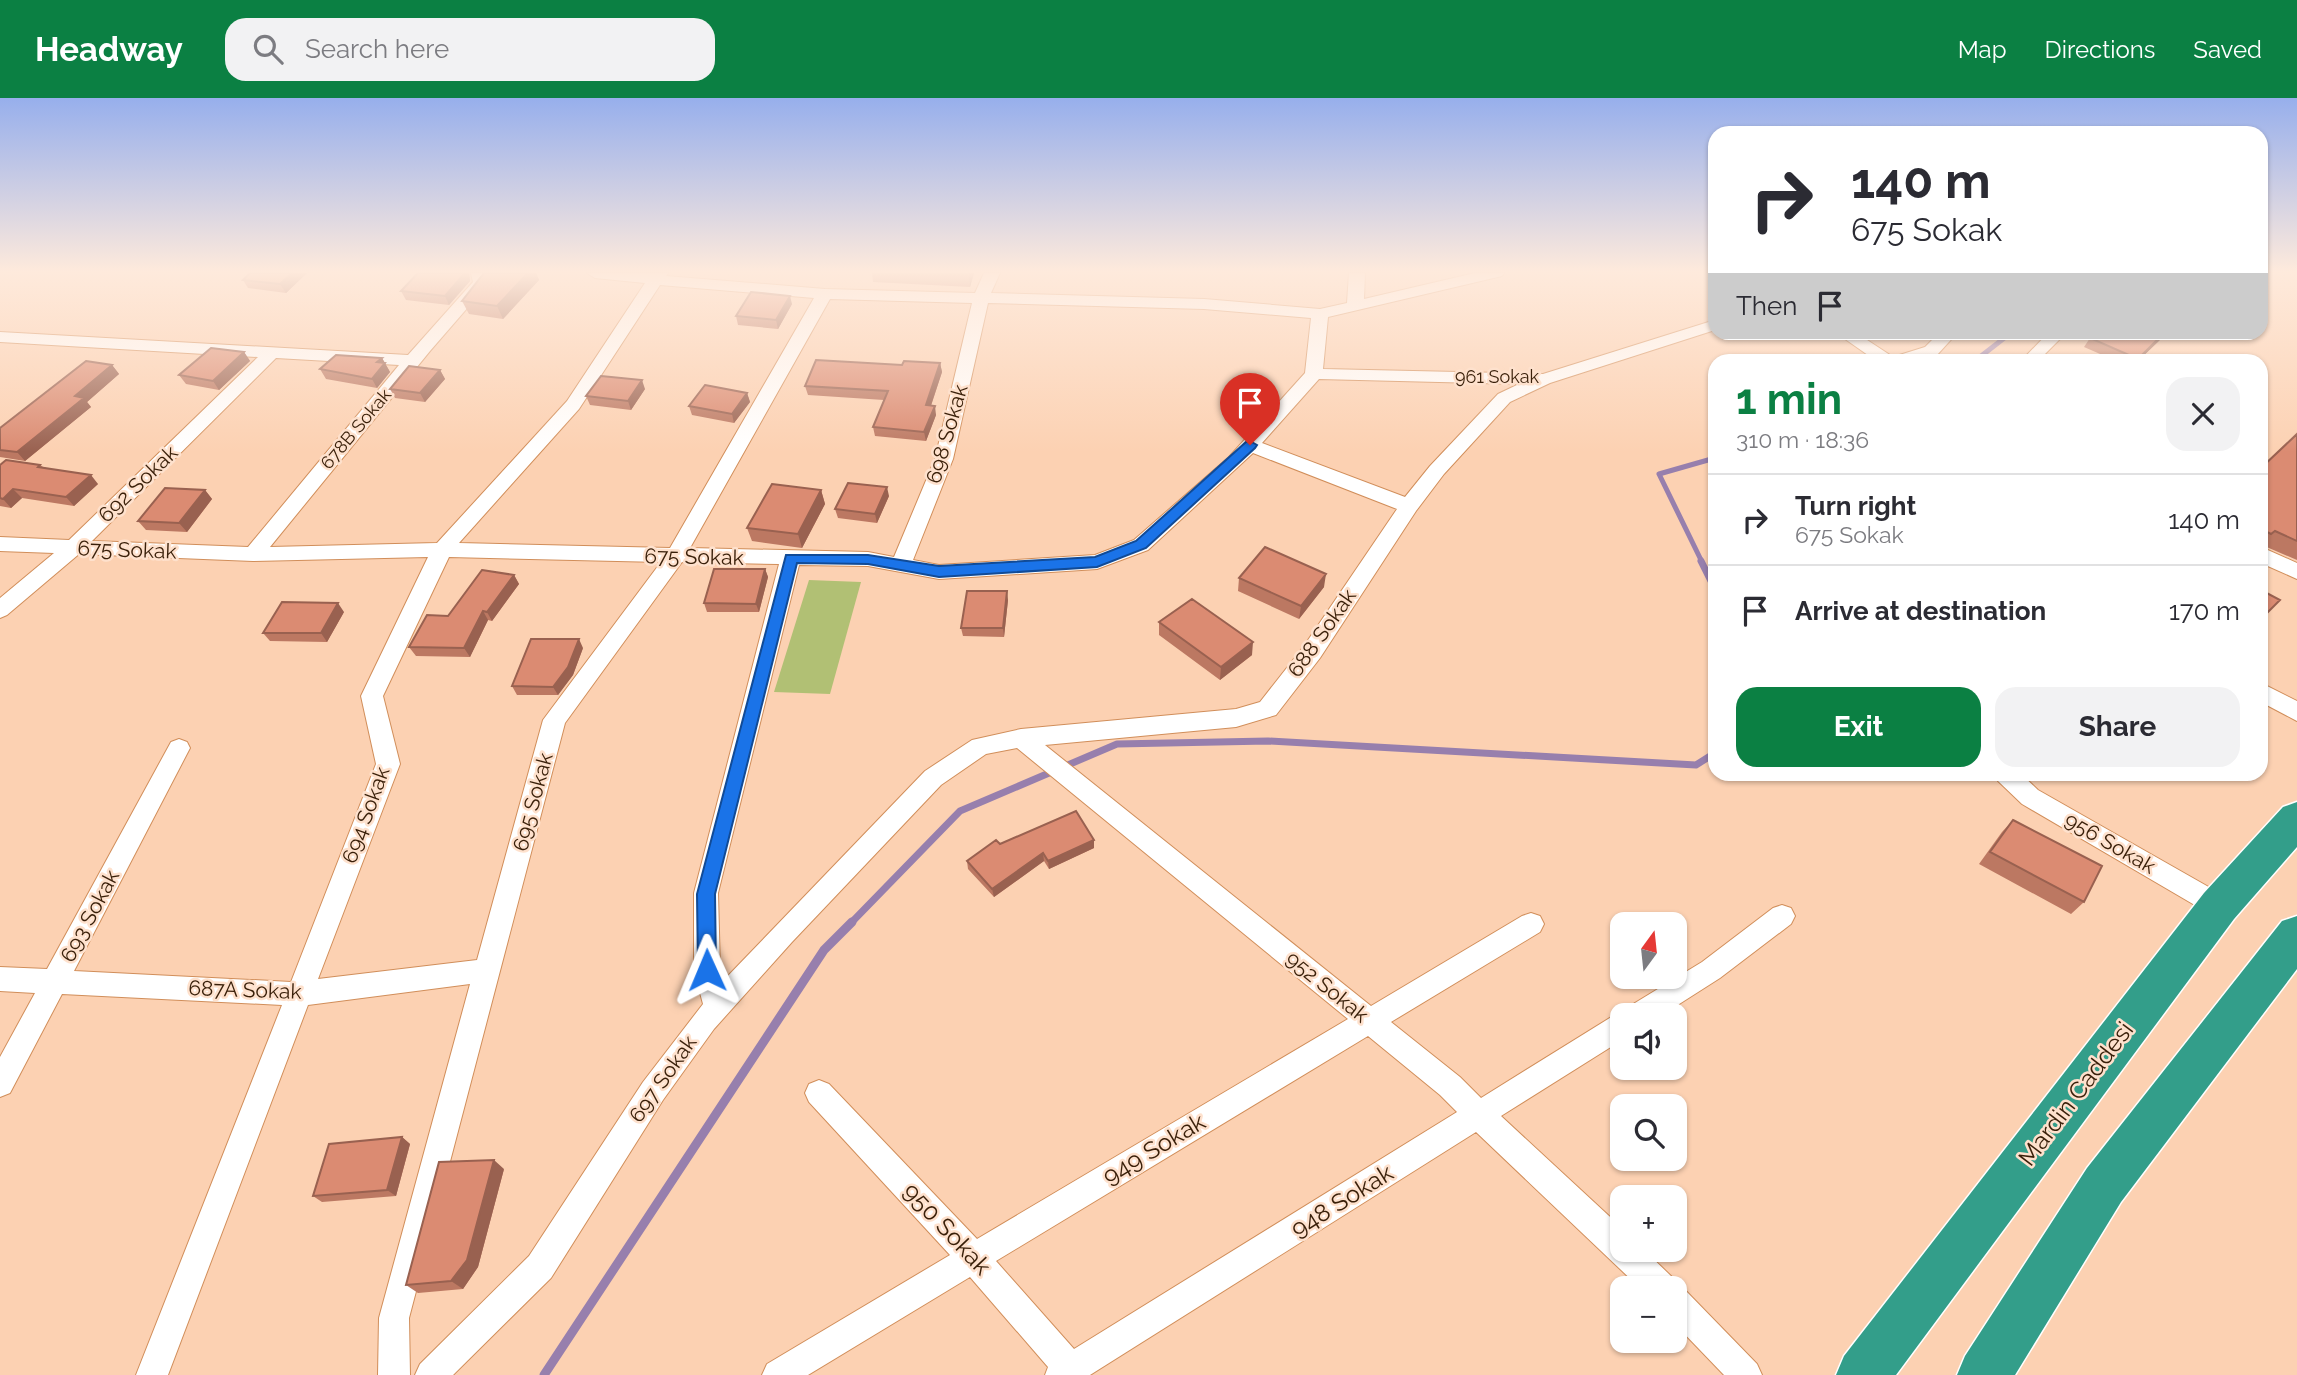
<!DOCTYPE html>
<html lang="en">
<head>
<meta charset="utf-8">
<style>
	:root { --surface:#fff; --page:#f2f2f3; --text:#2b2b33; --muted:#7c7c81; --line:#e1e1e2; --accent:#0b8043 }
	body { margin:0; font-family:Raleway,sans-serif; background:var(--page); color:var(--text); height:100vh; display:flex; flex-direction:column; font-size:26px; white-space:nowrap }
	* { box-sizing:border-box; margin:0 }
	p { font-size:23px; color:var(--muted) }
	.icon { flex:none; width:38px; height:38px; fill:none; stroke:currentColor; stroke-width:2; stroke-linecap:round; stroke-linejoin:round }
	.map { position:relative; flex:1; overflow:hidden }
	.details { position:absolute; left:1708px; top:256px; width:560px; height:427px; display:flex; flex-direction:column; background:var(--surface); border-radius:21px; box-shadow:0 2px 5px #0004 }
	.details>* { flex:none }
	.banner { position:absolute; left:1708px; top:28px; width:560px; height:214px; border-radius:21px; box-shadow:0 2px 5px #0004; background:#fff; color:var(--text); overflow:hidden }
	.needle { width:46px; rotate:15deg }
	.fabs { position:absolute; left:1610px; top:814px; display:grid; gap:14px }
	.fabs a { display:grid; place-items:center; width:77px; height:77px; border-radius:14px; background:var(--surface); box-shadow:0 2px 5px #0004; font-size:35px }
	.pin { position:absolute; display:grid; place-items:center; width:60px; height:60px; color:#fff; margin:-72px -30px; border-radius:50% 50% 50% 0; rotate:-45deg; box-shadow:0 0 7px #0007 }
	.pin .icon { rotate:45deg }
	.me { position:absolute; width:77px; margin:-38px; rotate:359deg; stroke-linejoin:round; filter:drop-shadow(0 0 5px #0008) }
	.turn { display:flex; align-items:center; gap:24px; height:147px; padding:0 28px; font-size:32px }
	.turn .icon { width:91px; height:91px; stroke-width:2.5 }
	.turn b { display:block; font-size:49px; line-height:60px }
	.then { display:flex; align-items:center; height:66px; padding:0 28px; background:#0003; gap:14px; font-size:26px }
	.round { display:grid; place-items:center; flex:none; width:74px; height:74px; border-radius:21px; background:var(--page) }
	.overview { display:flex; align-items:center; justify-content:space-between; height:119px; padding:0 28px }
	h1 { font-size:42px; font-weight:700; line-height:52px; color:var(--accent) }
	.button { display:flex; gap:14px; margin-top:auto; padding:14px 28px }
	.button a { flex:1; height:80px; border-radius:21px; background:var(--accent); color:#fff; font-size:28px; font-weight:700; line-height:80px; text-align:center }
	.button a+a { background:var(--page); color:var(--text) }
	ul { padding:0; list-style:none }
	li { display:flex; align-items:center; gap:21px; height:91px; padding:0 28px; border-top:2px solid var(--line) }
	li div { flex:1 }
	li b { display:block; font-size:26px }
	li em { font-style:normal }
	header { display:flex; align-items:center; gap:42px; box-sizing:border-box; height:98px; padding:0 35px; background:var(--accent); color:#fff }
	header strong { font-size:33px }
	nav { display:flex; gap:38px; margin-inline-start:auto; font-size:24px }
	.search { width:490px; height:63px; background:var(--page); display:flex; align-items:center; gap:18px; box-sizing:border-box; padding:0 24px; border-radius:21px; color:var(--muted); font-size:26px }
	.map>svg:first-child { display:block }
	.green { fill:#b1c074 }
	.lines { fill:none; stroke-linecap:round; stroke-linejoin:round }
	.stream-far2 { stroke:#977fad; stroke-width:5 }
	.stream-far1 { stroke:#977fad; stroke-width:7 }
	.stream { stroke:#977fad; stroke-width:9 }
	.street-casing { stroke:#d18e5a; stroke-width:2 }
	.highway-casing { stroke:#fff; stroke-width:3 }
	.street { fill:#fff; fill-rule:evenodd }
	.highway { fill:#339e8a; fill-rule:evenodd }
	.wall { fill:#bc7862 }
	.shaded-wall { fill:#996150 }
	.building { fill:#db8b72; stroke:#996150; stroke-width:2 }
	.route { fill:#1a73e8; stroke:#114b97; stroke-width:2 }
	.labels { text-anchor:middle; stroke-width:5; stroke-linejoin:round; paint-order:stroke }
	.far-street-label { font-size:18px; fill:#391f09; stroke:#fee1cd }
	.street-label { font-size:21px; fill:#391f09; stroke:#fee1cd }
	.near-street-label { font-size:24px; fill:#391f09; stroke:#fee1cd }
</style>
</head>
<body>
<header>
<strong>Headway</strong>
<div class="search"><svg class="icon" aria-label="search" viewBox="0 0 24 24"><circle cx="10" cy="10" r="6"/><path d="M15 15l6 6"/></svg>Search here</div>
<nav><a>Map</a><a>Directions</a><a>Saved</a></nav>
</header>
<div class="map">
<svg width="2297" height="1277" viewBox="0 0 2297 1277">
	<rect width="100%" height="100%" fill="#fcd1b2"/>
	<path class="green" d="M 809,482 L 861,484 L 830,596 L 774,594 Z"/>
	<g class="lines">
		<path class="stream-far2" d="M 1976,262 L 2012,234
			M 1702,464 L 1659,376 L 1715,360"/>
		<path class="stream-far1" d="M 1701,463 L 1715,491
			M 850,826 L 960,713 L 1117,646 L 1268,643 L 1696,667 L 1715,655"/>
		<path class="stream" d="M 544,1277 L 824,852 L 852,824"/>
		<defs>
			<path id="street" d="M 471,175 L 487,175 L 489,185 L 430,253 L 270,449 L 437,445 L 567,303 L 645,185 L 595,180 L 587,175 L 668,175 L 666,178 L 825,191 L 975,195 L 984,175 L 1000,175 L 991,195 L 1204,201 L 1320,211 L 1347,205 L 1349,175 L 1365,175 L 1364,201 L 1475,175 L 1504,175 L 1502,178 L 1328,219 L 1323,271 L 1543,276 L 1715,222 L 1715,232 L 1550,285 L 1510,304 L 1444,376 L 1416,413 L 1320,560 L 1276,617 L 1236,629 L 1045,647 L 1371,908 L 1522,818 L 1531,815 L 1540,818 L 1544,826 L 1540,834 L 1391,924 L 1460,979 L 1481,1000 L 1613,918 L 1622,915 L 1626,916 L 1630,908 L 1702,864 L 1773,810 L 1782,807 L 1791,810 L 1795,818 L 1791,826 L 1720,880 L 1662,917 L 1622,917 L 1622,942 L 1501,1018 L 1622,1130 L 1622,1152 L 1644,1152 L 1672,1179 L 1676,1189 L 1686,1193 L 1757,1266 L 1762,1277 L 1724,1277 L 1675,1226 L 1675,1190 L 1640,1190 L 1476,1034 L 1090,1277 L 1045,1277 L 1048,1269 L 970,1179 L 808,1277 L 762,1277 L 767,1266 L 950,1157 L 809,1004 L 805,995 L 809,986 L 819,982 L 829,986 L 977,1141 L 1348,921 L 1017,650 L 986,656 L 941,687 L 792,844 L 714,931 L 663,1002 L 551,1180 L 453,1277 L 415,1277 L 420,1266 L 529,1158 L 643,984 L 703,906 L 694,872 L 694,795 L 779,466 L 682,464 L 565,625 L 409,1220 L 410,1277 L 378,1277 L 379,1220 L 470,886 L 308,907 L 168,1277 L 136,1277 L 282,907 L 62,896 L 10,995 L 0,999 L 0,959 L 35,895 L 0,893 L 0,869 L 47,871 L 171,644 L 179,641 L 187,644 L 190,650 L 74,873 L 291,884 L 376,666 L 361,598 L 428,459 L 253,463 L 79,456 L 7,517 L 0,520 L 0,500 L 54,455 L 0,453 L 0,439 L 69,442 L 258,259 L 0,244 L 0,234 L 408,257 L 473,184 ZM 660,187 L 814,200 L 670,450 L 459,445 L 579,311 ZM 830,201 L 972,205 L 935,361 L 894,459 L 868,454 L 690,450 ZM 988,205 L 1204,211 L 1311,220 L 1305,275 L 1229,359 L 1134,442 L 1095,457 L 939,467 L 913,462 L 953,361 ZM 276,260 L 399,267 L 248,449 L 92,443 ZM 1319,281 L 1519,286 L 1498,296 L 1430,368 L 1405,399 L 1262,345 ZM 1253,355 L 1397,411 L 1304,548 L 1260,604 L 1236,611 L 1021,631 L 972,642 L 925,673 L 723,883 L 720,872 L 718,795 L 799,467 L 868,468 L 939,481 L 1097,471 L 1148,452 ZM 449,459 L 661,464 L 543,622 L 477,862 L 318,881 L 400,666 L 383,598 ZM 1368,938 L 1440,997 L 1457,1014 L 1074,1251 L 996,1163 Z
				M 1835,234 L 1855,234 L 1893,259 L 1925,249 L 1940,234 L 1958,234 L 1937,257 L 1917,262 L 1875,262 Z
				M 2049,234 L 2067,234 L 2039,262 L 2022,262 Z
				M 2261,449 L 2297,465 L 2297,481 L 2261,465 Z
				M 2261,585 L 2297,603 L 2297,623 L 2261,604 Z
				M 1995,676 L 2021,676 L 2038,692 L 2228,800 L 2232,808 L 2228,816 L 2219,819 L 2210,816 L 2022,706 L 1998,683 Z"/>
			<path id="highway" d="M 2297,704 L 2297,749 L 2234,821 L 1896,1277 L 1836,1277 L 1844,1258 L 2204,795 L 2283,709 Z
				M 2297,818 L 2297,871 L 2121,1104 L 2015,1277 L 1957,1277 L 1965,1258 L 2087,1070 L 2282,823 Z"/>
		</defs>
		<use href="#street" class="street-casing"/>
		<use href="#highway" class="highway-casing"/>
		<use href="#street" class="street"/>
		<use href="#highway" class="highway"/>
	</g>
	<path class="wall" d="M 307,175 L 286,195 L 248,190 L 243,182 Z
		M 418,175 L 469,175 L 470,183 L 449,207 L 406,202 L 401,193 Z
		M 484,175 L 536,175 L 539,182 L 503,221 L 469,216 L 462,203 Z
		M 872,175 L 974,175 L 970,189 L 873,184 Z
		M 792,206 L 778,231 L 738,227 L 736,218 Z
		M 2096,234 L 2173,234 L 2167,240 L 2163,239 L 2139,262 L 2114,262 L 2084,249 L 2090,240 Z
		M 244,254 L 250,263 L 219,292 L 186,286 L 179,277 Z
		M 382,260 L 390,274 L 377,290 L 326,281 L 320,271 Z
		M 940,265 L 942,274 L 931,308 L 936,317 L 926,343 L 875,338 L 873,329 L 884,302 L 808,297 L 805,288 L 902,267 Z
		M 112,267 L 119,276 L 87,304 L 91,309 L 25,363 L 0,359 L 0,330 Z
		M 440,272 L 445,281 L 425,304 L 395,300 L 390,291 Z
		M 645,291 L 631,312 L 590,307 L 586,298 Z
		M 747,295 L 750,304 L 734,325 L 692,317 L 689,308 Z
		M 2297,336 L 2297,462 L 2262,447 L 2261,447 L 2261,370 Z
		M 0,367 L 40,367 L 43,369 L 98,386 L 74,408 L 22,400 L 11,410 L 0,408 Z
		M 205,392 L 212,401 L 187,434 L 146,432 L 138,423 Z
		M 821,392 L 825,406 L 802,450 L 752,443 L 747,430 Z
		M 889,398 L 877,425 L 838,420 L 835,411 Z
		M 765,471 L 768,479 L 759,514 L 707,514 L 704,505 Z
		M 514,477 L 519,486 L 492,523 L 488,522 L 470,559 L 416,558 L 409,549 L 448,518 Z
		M 1239,480 L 1324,489 L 1299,521 L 1238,493 Z
		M 1008,502 L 1004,539 L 963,538 L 961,530 Z
		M 344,514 L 327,544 L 270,543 L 263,535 Z
		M 1159,524 L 1252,557 L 1220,582 L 1159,537 Z
		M 583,550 L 573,577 L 558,597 L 517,597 L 512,588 Z
		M 2013,722 L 2084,804 L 2071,816 L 1979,766 L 2002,734 Z
		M 1094,742 L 1094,750 L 1049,771 L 1044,763 L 994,799 L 968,771 L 967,763 L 1000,746 Z
		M 402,1039 L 410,1046 L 396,1098 L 322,1104 L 313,1098 Z
		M 504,1071 L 478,1169 L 463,1191 L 418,1195 L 406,1187 Z"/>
	<path class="shaded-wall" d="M 292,175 L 307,175 L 286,195 L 280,186 Z
		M 465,175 L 469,175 L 470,183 L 449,207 L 445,198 Z
		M 528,175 L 536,175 L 539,182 L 503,221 L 497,208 Z
		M 969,175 L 974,175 L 970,189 L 969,176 Z
		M 790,198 L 792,206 L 778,231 L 776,222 Z
		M 2165,234 L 2166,234 L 2163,239 L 2139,262 L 2137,262 Z
		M 244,254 L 250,263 L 219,292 L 213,283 Z
		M 382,260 L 390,274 L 377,290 L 372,281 L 377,264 Z
		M 940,265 L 942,274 L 928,316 L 926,307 Z
		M 112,267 L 119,276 L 87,304 L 91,309 L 25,363 L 17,354 L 75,298 Z
		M 440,272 L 445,281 L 425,304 L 420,295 Z
		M 642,282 L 645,291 L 631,312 L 628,303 Z
		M 747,295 L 750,304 L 734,325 L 732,316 Z
		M 935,308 L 936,317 L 926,343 L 924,334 Z
		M 91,377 L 98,386 L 74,408 L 66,399 Z
		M 887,389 L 889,398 L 877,425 L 875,416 Z
		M 13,391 L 22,400 L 11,410 L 3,401 Z
		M 205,392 L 212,401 L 187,434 L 179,425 Z
		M 821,392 L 825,406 L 802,450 L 798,436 Z
		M 765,471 L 768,479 L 759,514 L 756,506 Z
		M 1326,476 L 1324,489 L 1299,521 L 1301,508 Z
		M 514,477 L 519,486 L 492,523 L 487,514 Z
		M 1007,493 L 1008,502 L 1004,539 L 1003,530 Z
		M 338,505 L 344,514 L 327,544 L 321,535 Z
		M 483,513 L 488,522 L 470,559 L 464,550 Z
		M 579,541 L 583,550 L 573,577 L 558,597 L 553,589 Z
		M 1253,544 L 1252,557 L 1220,582 L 1221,569 Z
		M 1094,742 L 1094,750 L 1049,771 L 1048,763 Z
		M 1043,755 L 1044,763 L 994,799 L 992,791 Z
		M 402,1039 L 410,1046 L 396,1098 L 387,1092 Z
		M 494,1062 L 504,1071 L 478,1169 L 463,1191 L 451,1183 Z"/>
	<path class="building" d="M 250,175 L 292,175 L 280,186 L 243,182 Z
		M 418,175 L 465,175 L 445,198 L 401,193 Z
		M 484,175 L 528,175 L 497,208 L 462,203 Z
		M 751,194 L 790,198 L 776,222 L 736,218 Z
		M 2096,234 L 2165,234 L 2138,261 L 2090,240 Z
		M 211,250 L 244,254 L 213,283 L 179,277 Z
		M 336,257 L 382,260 L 377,264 L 385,265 L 372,281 L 320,271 Z
		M 816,262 L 902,267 L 904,263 L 940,265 L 926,307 L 935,308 L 924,334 L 873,329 L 888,293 L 805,288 Z
		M 86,263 L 112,267 L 75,298 L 84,300 L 17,354 L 0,352 L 0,330 Z
		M 409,268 L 440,272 L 420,295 L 390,291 Z
		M 601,278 L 642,282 L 628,303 L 586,298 Z
		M 705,287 L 747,295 L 732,316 L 689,308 Z
		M 2297,336 L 2297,443 L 2275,433 L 2271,436 L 2261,431 L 2261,370 Z
		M 6,362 L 40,367 L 38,369 L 91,377 L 66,399 L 13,391 L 3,401 L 0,400 L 0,367 Z
		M 848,385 L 887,389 L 875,416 L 835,411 Z
		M 772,386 L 821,392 L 798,436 L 747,430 Z
		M 165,390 L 205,392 L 179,425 L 138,423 Z
		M 1265,449 L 1326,476 L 1301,508 L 1239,480 Z
		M 714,471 L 765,471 L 756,506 L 704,505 Z
		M 482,472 L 514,477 L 487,514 L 483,513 L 464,550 L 409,549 L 427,517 L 448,518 Z
		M 2261,492 L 2280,502 L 2261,521 Z
		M 967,493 L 1007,493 L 1003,530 L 961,530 Z
		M 1192,501 L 1253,544 L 1221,569 L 1159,524 Z
		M 282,504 L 338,505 L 321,535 L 263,535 Z
		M 531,541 L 579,541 L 568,569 L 553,589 L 512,588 Z
		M 1076,713 L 1094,742 L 1048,763 L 1043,755 L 992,791 L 967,763 L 996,742 L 1000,746 Z
		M 2013,722 L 2102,768 L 2084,804 L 1990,754 Z
		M 402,1039 L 387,1092 L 313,1098 L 329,1046 Z
		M 494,1062 L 467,1162 L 451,1183 L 406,1187 L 439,1064 Z"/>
	<linearGradient id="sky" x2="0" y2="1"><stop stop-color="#97afec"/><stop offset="0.49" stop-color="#feeadc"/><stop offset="1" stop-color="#feeadc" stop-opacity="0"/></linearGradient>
	<rect width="2297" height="354" fill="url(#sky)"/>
	<path class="route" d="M 1250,343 L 1257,347 L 1255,350 L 1146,450 L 1097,469 L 939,479 L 868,466 L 797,465 L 715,796 L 716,872 L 714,878 L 707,880 L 701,878 L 698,872 L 697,796 L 786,457 L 868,457 L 939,468 L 1095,459 L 1136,443 L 1246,344 Z"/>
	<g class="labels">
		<g class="far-street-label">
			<text x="1497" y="285">961 Sokak</text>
			<text transform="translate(356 331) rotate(-50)" y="6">678B Sokak</text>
		</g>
		<g class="street-label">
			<text transform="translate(947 336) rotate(-74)" y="7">698 Sokak</text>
			<text transform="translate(138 386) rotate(-44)" y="7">692 Sokak</text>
			<text transform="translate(127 452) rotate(2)" y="7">675 Sokak</text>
			<text transform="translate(694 459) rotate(1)" y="7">675 Sokak</text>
			<text transform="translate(1322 535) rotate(-55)" y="7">688 Sokak</text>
			<text transform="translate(533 704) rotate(-75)" y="7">695 Sokak</text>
			<text transform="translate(366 717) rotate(-70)" y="7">694 Sokak</text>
			<text transform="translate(2110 745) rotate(30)" y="7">956 Sokak</text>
			<text transform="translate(90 818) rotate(-62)" y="7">693 Sokak</text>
			<text transform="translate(1327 889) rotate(39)" y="7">952 Sokak</text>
			<text transform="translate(245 892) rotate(2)" y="7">687A Sokak</text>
			<text transform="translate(663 981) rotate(-55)" y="7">697 Sokak</text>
		</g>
		<g class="near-street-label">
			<text transform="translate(2076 996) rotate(-53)" y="8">Mardin Caddesi</text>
			<text transform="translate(1154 1051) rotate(-31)" y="8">949 Sokak</text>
			<text transform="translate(1342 1103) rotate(-32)" y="8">948 Sokak</text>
			<text transform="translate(947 1131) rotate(47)" y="8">950 Sokak</text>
		</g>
	</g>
</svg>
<div class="fabs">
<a><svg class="needle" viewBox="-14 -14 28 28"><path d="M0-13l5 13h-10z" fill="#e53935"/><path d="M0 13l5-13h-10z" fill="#7c7c81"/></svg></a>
<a><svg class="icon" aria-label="sound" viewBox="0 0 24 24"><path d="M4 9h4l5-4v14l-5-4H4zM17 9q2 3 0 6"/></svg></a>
<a><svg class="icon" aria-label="search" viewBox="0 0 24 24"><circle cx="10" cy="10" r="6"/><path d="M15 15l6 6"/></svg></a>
<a>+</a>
<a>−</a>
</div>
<div class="pin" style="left:1250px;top:347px;background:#d93025"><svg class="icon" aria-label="arrive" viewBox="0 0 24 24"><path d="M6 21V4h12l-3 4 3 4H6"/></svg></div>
<svg class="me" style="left:707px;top:872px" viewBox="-20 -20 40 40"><path d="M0-17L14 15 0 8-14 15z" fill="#1a73e8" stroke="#fff" stroke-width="4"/></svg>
<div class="banner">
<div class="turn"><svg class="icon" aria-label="right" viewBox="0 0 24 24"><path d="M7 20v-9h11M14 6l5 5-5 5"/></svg><div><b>140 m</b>675 Sokak</div></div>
<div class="then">Then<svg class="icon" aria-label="arrive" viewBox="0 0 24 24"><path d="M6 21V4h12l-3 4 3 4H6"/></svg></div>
</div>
<section class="details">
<div class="overview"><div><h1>1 min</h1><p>310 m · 18:36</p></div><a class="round"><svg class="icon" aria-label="close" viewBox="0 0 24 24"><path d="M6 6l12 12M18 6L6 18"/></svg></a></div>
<ul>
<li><svg class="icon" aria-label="right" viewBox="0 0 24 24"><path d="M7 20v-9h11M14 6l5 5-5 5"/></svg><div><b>Turn right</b><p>675 Sokak</p></div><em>140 m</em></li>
<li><svg class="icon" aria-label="arrive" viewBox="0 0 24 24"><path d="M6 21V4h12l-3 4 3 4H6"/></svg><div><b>Arrive at destination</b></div><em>170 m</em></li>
</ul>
<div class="button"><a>Exit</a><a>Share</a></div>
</section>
</div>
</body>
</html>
